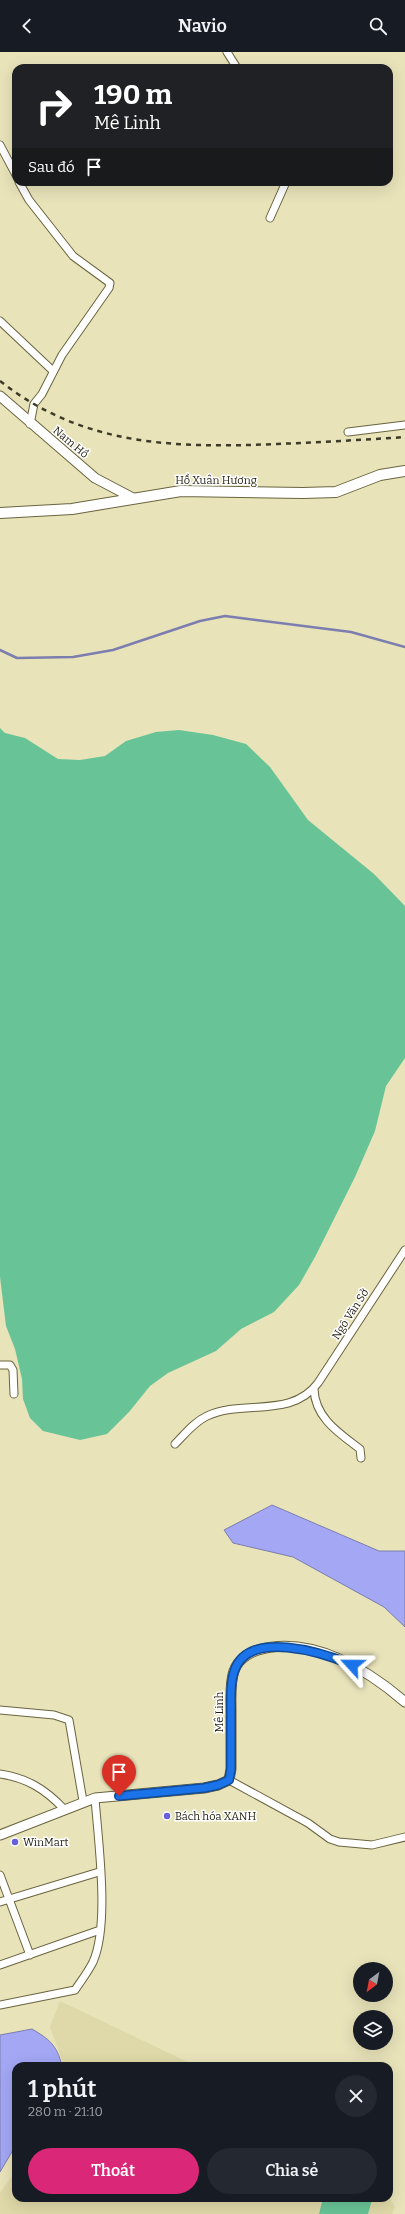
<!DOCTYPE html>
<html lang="vi">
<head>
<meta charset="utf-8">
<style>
	:root { --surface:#171b24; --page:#242831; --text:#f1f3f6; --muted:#9ea1a6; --accent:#db2777 }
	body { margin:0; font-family:Bitter,serif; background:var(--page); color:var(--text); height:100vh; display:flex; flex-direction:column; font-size:15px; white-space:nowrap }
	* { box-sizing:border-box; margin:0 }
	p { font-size:13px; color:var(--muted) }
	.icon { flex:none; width:22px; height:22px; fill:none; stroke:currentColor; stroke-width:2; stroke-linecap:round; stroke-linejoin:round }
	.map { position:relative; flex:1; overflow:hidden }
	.side { position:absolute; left:12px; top:2010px; width:381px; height:140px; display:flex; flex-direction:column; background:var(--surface); border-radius:12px; box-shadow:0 4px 16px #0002 }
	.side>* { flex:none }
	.banner { position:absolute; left:12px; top:12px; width:381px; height:122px; border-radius:12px; box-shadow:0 4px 16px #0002; background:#202124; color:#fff; overflow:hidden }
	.needle { width:26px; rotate:212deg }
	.fabs { position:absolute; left:353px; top:1910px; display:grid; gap:8px }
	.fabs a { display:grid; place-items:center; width:40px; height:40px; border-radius:50%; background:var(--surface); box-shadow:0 4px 16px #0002; font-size:20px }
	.pin { position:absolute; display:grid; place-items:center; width:34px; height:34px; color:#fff; margin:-41px -17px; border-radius:50% 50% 50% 0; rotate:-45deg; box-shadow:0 0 4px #0007 }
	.pin .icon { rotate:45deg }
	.me { position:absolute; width:44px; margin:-22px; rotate:294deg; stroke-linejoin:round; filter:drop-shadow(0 0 3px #0008) }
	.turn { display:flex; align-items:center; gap:14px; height:84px; padding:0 16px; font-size:18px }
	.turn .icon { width:52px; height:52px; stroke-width:2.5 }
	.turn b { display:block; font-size:28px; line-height:34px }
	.then { display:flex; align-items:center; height:38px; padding:0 16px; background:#0003; gap:8px; font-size:15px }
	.round { display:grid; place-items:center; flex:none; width:42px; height:42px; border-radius:21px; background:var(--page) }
	.overview { display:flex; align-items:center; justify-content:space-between; height:68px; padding:0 16px }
	h1 { font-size:24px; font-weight:600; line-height:30px }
	.button { display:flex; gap:8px; margin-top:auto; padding:8px 16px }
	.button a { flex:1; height:46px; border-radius:24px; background:var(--accent); color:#fff; font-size:16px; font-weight:600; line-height:46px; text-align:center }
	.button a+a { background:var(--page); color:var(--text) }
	header { display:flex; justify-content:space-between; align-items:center; height:52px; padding:0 16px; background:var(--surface); font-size:18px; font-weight:600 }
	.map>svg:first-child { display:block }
	.built { fill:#dfd8a8 }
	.green { fill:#68c497 }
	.water { fill:#a3a7f4; stroke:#7c7eaf }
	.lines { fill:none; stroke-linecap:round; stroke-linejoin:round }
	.stream { stroke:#7c7eaf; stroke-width:2.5 }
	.minor-casing { stroke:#6a643f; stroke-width:9 }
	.tertiary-casing { stroke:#6a643f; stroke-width:11 }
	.secondary-casing { stroke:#6a643f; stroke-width:12 }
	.minor { stroke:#fff; stroke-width:7 }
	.tertiary { stroke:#fff; stroke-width:9 }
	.secondary { stroke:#fff; stroke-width:10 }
	.rail { stroke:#3d3b28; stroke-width:2.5; stroke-dasharray:5 5; stroke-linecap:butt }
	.route-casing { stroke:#114b97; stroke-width:10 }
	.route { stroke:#1a73e8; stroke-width:7 }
	.poi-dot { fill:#6660da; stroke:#fff; stroke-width:1.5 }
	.labels { text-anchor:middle; stroke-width:3; stroke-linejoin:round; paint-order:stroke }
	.street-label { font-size:11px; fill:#201e0f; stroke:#fff }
	.poi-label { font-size:11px; fill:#201e0f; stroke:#fff; text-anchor:start }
</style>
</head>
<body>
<header><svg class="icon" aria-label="back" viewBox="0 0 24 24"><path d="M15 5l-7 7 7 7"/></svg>Navio<svg class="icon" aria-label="search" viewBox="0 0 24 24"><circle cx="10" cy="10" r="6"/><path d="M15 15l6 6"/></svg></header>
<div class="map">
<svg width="405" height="2162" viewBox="0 0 405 2162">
	<rect width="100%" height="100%" fill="#e8e3b9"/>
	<path class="built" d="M 60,1949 L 196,2014 L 64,2014 L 50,1975 Z
		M 16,2118 L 16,2146 L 389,2145 L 395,2155 L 392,2162 L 0,2162 L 0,2141 Z"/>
	<path class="green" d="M 0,676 L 5,681 L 25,686 L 58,707 L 80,708 L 105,704 L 126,689 L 156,680 L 179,678 L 213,683 L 246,692 L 270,715 L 308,768 L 374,822 L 405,854 L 405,1006 L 386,1034 L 375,1079 L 355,1125 L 315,1205 L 299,1233 L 274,1260 L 241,1277 L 216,1299 L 168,1321 L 150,1334 L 129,1360 L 107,1382 L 80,1388 L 43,1379 L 30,1366 L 23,1347 L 22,1327 L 15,1297 L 6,1274 L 0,1225 Z
		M 323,2146 L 366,2146 L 372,2148 L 368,2162 L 319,2162 Z"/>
	<path class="water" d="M 272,1453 L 379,1499 L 405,1499 L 405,1575 L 384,1555 L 293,1505 L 233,1491 L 224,1478 Z
		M 32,1977 C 49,1987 57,1993 62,2014 L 16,2014 L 16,2093 L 0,2120 L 0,1983 Z"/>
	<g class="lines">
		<path class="stream" d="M 0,598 L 17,606 L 73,605 L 113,598 L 200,569 L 225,564 L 351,580 L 405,595"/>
		<defs>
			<path id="minor" d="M 227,0 L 237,16
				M 0,93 L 16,123
				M 19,130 L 29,148 L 73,204 L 110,231 L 109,236 L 62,303 L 42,342 L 34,352 L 30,372
				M 270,166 L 286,130
				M 0,269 L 53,319
				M 348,380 L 405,373
				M 0,1313 L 10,1313 L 13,1318 L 14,1342
				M 314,1337 C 315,1366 339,1381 360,1397 L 361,1406
				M 175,1392 C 185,1382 194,1370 207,1364 C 243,1347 291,1367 318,1331 L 405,1198
				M 0,1658 L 54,1663 L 69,1668 L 83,1749
				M 0,1722 C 27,1726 45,1737 64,1757
				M 229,1728 L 308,1771 L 330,1787 L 339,1790 L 372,1793 L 405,1785
				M 0,1823 L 30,1903
				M 0,1850 L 99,1820
				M 0,1913 L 100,1878
				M 0,1953 L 75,1938 C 81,1929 88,1920 93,1910 C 110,1872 98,1788 95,1746"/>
			<path id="tertiary" d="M 0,344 L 95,426 L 133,446
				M 0,1783 L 95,1746 L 204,1736 L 218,1733 L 229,1728 L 231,1717 C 231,1696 231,1676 231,1656 C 231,1644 230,1630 234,1619 C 237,1609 248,1601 258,1598 C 311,1583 367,1617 405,1650"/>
			<path id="secondary" d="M 0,461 L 72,457 L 181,439 L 303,441 L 336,440 L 380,423 L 405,419"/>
		</defs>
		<use href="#minor" class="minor-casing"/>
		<use href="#tertiary" class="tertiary-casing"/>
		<use href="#secondary" class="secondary-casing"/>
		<use href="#minor" class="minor"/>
		<use href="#tertiary" class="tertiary"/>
		<use href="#secondary" class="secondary"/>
		<path class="rail" d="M 0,329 C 84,395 176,396 278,392 C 320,390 363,388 405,385"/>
	</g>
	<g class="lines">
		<defs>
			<path id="route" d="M 119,1744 L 204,1736 L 218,1733 L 229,1728 L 231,1717 C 231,1697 231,1676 231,1656 C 231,1644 230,1631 234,1620 C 247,1576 324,1601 352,1613"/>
		</defs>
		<use href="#route" class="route-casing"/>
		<use href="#route" class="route"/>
	</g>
	<g class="poi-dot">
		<circle cx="167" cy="1764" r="4"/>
		<circle cx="15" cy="1790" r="4"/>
	</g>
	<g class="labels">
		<g class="street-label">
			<text transform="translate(71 390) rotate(40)" y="4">Nam Hồ</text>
			<text x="216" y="432">Hồ Xuân Hương</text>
			<text transform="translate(350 1262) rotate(-57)" y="4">Ngô Văn Sở</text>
			<text transform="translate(219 1660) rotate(-90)" y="4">Mê Linh</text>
		</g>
		<g class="poi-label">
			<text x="175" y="1768">Bách hóa XANH</text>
			<text x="23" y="1794">WinMart</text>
		</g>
	</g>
</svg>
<div class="fabs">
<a><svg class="needle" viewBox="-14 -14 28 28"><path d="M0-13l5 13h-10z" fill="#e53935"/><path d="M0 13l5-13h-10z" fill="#9ea1a6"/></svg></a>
<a><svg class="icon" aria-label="layers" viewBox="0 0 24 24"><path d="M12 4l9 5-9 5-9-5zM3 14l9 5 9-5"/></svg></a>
</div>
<div class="pin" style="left:119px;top:1744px;background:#d93025"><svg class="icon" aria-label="arrive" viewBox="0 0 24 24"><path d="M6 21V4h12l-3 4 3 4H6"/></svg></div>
<svg class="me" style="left:352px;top:1613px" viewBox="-20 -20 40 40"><path d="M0-17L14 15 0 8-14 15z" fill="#1a73e8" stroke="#fff" stroke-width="4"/></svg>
<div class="banner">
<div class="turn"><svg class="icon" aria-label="right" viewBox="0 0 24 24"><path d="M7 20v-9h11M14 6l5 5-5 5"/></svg><div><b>190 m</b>Mê Linh</div></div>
<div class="then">Sau đó<svg class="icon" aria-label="arrive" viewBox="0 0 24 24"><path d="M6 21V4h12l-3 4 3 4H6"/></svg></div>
</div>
<section class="side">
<div class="overview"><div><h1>1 phút</h1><p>280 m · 21:10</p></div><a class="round"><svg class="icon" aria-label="close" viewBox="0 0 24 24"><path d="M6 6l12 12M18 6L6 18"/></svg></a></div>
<div class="button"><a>Thoát</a><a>Chia sẻ</a></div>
</section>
</div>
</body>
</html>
